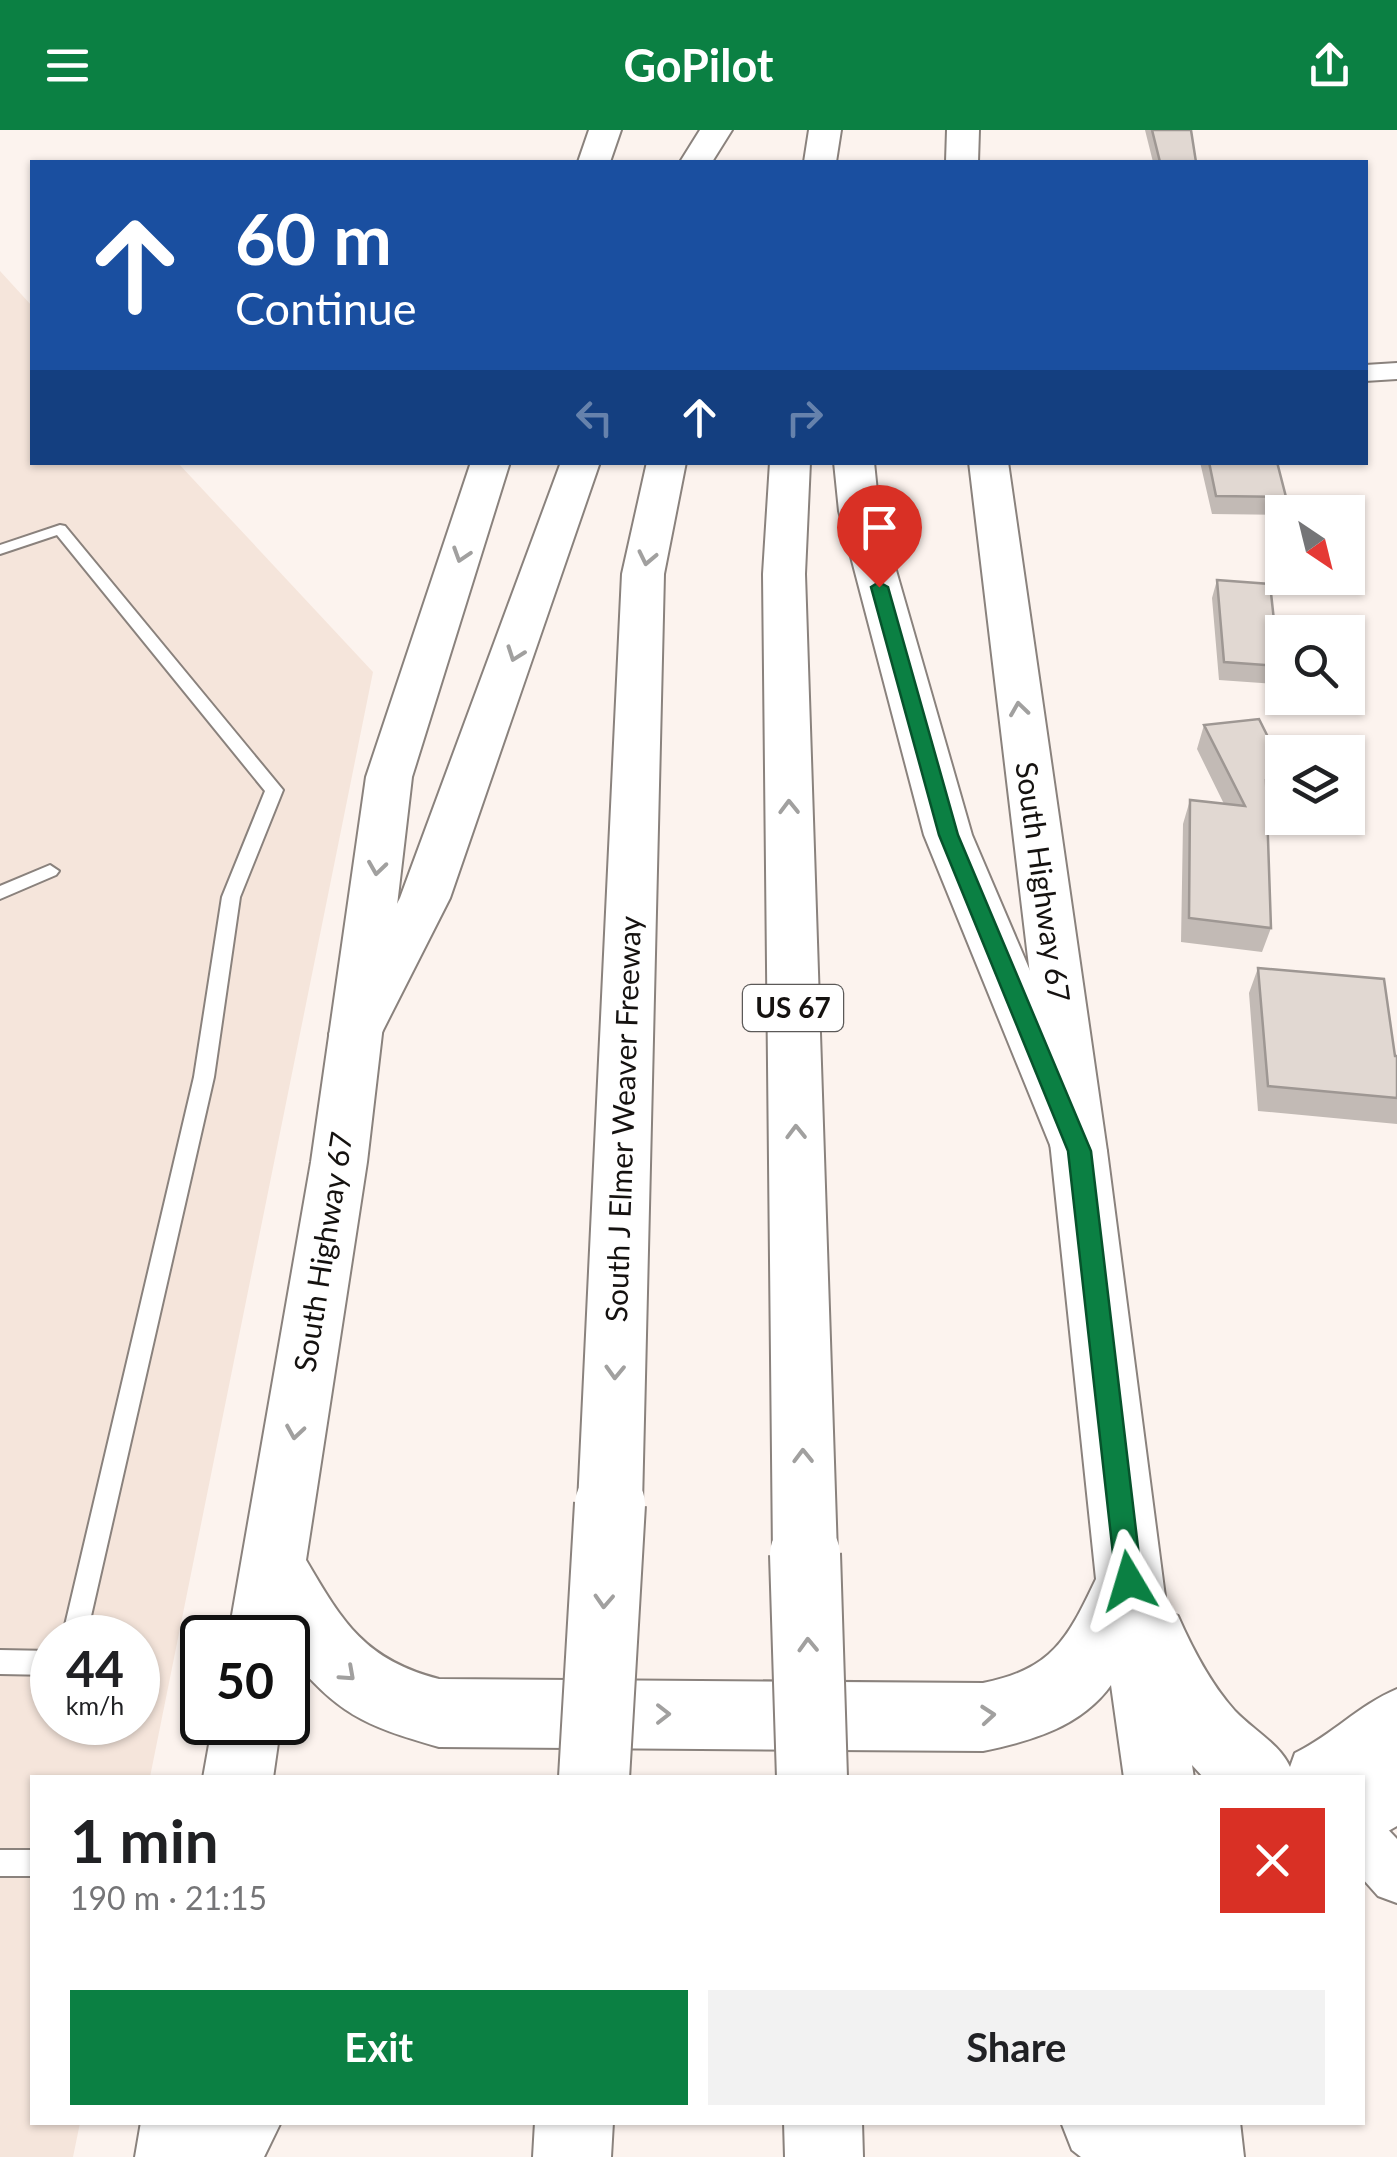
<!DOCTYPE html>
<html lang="en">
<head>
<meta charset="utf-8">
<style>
	:root { --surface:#fff; --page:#f2f2f2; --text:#202124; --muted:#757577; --accent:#0b8043 }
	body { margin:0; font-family:Lato,sans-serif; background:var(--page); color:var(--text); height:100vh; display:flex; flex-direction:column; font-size:38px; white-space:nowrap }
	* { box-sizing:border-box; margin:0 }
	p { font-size:32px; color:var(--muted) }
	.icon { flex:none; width:55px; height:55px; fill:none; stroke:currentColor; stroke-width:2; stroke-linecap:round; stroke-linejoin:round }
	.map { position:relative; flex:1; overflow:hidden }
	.panel { position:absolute; left:30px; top:1645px; width:1335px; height:350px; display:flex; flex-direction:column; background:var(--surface); border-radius:0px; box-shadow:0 2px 8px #0004 }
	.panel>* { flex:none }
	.top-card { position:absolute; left:30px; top:30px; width:1338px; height:305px; border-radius:0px; box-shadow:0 2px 8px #0004; background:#1a4fa0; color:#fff; overflow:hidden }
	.needle { width:65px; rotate:145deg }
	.controls { position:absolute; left:1265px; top:365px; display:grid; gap:20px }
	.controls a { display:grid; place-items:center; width:100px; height:100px; border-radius:0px; background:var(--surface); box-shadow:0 2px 8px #0004; font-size:50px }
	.speed { position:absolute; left:30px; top:1485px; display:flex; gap:20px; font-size:50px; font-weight:700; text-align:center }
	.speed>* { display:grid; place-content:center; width:130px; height:130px; border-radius:50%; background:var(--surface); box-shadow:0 2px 8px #0004; line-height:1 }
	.speed small { font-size:25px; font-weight:400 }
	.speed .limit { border:5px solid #111; border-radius:15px; background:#fff; color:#111 }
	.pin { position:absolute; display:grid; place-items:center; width:85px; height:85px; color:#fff; margin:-102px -42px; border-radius:50% 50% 50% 0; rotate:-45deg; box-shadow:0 0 10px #0007 }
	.pin .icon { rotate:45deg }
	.me { position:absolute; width:110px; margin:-55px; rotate:353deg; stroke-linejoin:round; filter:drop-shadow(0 0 8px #0008) }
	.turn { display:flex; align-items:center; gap:35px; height:210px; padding:0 40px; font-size:45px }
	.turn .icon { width:130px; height:130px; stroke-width:2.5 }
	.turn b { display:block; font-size:70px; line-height:85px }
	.lanes { display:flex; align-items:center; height:95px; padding:0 40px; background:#0003; justify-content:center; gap:50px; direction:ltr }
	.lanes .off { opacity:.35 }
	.round { display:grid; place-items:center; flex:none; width:105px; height:105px; border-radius:0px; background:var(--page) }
	.summary { display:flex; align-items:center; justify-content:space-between; height:170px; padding:0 40px }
	h1 { font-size:60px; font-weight:700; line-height:75px }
	.button { display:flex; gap:20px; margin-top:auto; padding:20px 40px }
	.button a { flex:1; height:115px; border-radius:0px; background:var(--accent); color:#fff; font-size:40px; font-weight:700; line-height:115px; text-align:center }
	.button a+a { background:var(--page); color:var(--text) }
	header { display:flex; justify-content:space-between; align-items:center; height:130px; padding:0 40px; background:var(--accent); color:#fff; font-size:45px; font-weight:700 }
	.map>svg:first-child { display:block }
	.built { fill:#f5e5db; fill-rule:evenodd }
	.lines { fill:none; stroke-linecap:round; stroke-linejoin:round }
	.service-casing { stroke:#8a827d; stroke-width:4 }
	.minor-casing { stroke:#8a827d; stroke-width:4 }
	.tertiary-casing { stroke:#8a827d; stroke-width:4 }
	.secondary-casing { stroke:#8a827d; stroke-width:4 }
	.motorway-casing { stroke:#8a827d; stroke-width:4 }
	.service { fill:#fff; fill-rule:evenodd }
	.minor { fill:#fff; fill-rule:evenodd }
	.tertiary { fill:#fff; fill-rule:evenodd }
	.secondary { fill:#fff; fill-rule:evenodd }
	.motorway { fill:#fff; fill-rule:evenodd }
	.motorway-bridge-casing { stroke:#8a827d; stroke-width:74; stroke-linecap:butt }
	.motorway-bridge { stroke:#fff; stroke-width:70 }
	.wall { fill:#c2bab5 }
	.building { fill:#e1d8d2; stroke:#9e9793; stroke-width:2.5 }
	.oneway { stroke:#a1a09f }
	.route { fill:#0b8043; stroke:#07532c; stroke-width:2.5 }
	.labels { text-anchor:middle; stroke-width:8; stroke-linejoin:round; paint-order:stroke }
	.shield { fill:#fff; stroke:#5b5958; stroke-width:2.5 }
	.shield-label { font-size:28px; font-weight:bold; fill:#151210 }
	.street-label { font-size:30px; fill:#151210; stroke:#fff }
</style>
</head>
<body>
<header><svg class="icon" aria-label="menu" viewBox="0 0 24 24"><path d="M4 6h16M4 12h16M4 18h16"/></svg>GoPilot<svg class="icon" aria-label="share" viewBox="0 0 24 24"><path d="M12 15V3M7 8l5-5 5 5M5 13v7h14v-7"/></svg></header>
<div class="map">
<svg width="1397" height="2027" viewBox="0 0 1397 2027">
	<rect width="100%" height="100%" fill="#fcf3ee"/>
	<path class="built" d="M 0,141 L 32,176 L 32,332 L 178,333 L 373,542 L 150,1647 L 32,1648 L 32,1992 L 80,1993 L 73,2027 L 0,2027 ZM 52,1508 L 138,1508 L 138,1592 L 52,1592 Z"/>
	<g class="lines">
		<defs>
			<path id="service" d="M 60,395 L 65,396 L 283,660 L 240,767 L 214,947 L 86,1508 L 62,1508 L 194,947 L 222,767 L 265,661 L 57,405 L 0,424 L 0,415 Z
				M 50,735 L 59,741 L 56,745 L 0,769 L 0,756 Z
				M 0,1520 L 52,1521 L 52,1545 L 0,1544 Z
				M 0,1720 L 32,1720 L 32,1746 L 0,1746 Z"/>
			<path id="minor" d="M 1397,233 L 1397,249 L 1365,251 L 1365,235 Z
				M 1362,1683 L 1380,1691 L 1397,1709 L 1397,1773 L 1378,1766 L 1362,1748 Z"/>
			<path id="tertiary" d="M 1397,1622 L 1397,1696 L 1362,1716 L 1362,1648 L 1356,1648 L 1375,1632 Z"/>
			<path id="secondary" d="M 589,0 L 621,0 L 610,32 L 578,32 Z
				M 947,0 L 979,0 L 978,32 L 946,32 Z
				M 471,332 L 510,332 L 412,647 L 367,1032 L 306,1430 C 343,1493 365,1530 439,1549 L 983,1553 C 1052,1539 1067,1510 1096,1449 L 1051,1021 L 969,332 L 1008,332 L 1107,1021 L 1167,1482 L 1178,1486 C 1193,1520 1210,1553 1235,1581 C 1253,1600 1280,1614 1290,1637 L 1295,1623 C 1332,1605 1359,1575 1397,1559 L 1397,1637 L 1362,1664 L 1362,1648 L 1204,1648 L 1192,1635 L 1194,1648 L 1124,1648 L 1111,1555 C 1081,1597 1031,1611 983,1621 L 439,1617 C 361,1595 338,1583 288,1524 L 288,1508 L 228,1508 L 311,1032 L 366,647 Z
				M 213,1592 L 281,1592 L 273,1648 L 203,1648 Z
				M 141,1992 L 281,1992 L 264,2027 L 135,2027 Z
				M 1061,1992 L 1240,1992 L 1244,2027 L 1081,2027 L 1072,2020 Z"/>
			<path id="motorway" d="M 700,0 L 732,0 L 712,32 L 680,32 Z
				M 809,0 L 841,0 L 836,32 L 804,32 Z
				M 561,332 L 600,332 L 450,768 L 374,918 L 355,924 L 336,918 L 329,904 L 400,768 Z
				M 647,332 L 686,332 L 664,444 L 642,1374 L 632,1395 L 610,1403 L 588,1395 L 578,1374 L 622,444 Z
				M 770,332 L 810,332 L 805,444 L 837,1424 L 828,1445 L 805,1454 L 782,1445 L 773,1424 L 763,444 Z
				M 834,332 L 874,332 L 879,381 L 972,705 L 1107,1021 L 1099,1037 L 1079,1043 L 1059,1037 L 924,705 L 839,381 Z
				M 535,1992 L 613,1992 L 611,2027 L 533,2027 Z
				M 784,1992 L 862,1992 L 863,2027 L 785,2027 Z"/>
		</defs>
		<use href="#service" class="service-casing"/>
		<use href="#minor" class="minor-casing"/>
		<use href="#tertiary" class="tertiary-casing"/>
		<use href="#secondary" class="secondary-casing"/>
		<use href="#motorway" class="motorway-casing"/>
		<use href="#service" class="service"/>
		<use href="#minor" class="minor"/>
		<use href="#tertiary" class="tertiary"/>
		<use href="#secondary" class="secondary"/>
		<use href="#motorway" class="motorway"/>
		<defs>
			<path id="motorway-bridge" d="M 805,1424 L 812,1648
				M 594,1648 L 610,1374"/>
		</defs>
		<use href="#motorway-bridge" class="motorway-bridge-casing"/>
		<use href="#motorway-bridge" class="motorway-bridge"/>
	</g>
	<path class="wall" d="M 1145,0 L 1191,0 L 1196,32 L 1153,32 Z
		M 1200,332 L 1277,332 L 1286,367 L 1281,385 L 1212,384 Z
		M 1217,450 L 1279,536 L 1274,554 L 1219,550 L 1212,468 Z
		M 1204,595 L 1282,635 L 1282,667 L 1281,672 L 1267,673 L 1271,798 L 1262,822 L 1181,812 L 1183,694 L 1190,670 L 1224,674 L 1197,619 Z
		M 1258,838 L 1397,926 L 1397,994 L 1258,981 L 1249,863 Z"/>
	<path class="building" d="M 1152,0 L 1191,0 L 1196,32 L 1160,32 Z
		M 1209,332 L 1277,332 L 1286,367 L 1216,366 Z
		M 1217,450 L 1270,454 L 1279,536 L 1224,532 Z
		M 1259,589 L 1282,635 L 1282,648 L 1266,650 L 1271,798 L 1189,788 L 1190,670 L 1245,676 L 1204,595 Z
		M 1258,838 L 1384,849 L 1395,926 L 1397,926 L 1397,968 L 1268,956 Z"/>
	<defs><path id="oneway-chevron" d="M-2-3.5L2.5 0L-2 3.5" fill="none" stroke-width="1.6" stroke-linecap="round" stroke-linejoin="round" transform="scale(2.5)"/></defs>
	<g class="oneway">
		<use href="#oneway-chevron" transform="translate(461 425) rotate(108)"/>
		<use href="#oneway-chevron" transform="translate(647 428) rotate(102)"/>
		<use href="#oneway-chevron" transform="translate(515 524) rotate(110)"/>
		<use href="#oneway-chevron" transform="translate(1019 579) rotate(-98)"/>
		<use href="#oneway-chevron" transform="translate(789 677) rotate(-91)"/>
		<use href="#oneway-chevron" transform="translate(377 738) rotate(98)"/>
		<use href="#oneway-chevron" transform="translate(796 1002) rotate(-91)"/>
		<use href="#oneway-chevron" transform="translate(615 1242) rotate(92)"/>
		<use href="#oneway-chevron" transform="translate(295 1302) rotate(99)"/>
		<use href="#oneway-chevron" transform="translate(803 1326) rotate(-91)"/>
		<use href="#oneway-chevron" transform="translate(604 1471) rotate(93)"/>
		<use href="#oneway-chevron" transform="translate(808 1515) rotate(-92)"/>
		<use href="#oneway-chevron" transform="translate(348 1544) rotate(42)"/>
		<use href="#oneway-chevron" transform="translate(663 1584)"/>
		<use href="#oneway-chevron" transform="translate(988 1585) rotate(-5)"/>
	</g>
	<path class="route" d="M 879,452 L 888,457 L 958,705 L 1091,1021 L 1142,1451 L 1139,1460 L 1129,1464 L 1119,1460 L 1116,1451 L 1068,1021 L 939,705 L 871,457 Z"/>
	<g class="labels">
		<rect class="shield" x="743" y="855" width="100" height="46" rx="8"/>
		<g class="shield-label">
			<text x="793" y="888">US 67</text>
		</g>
		<g class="street-label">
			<text transform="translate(1042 752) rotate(82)" y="10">South Highway 67</text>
			<text transform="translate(624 989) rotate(-88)" y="10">South J Elmer Weaver Freeway</text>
			<text transform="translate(324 1122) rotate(-81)" y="10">South Highway 67</text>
		</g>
	</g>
</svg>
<div class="controls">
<a><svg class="needle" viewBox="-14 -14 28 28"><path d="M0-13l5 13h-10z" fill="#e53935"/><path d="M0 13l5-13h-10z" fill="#757577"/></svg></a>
<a><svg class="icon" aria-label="search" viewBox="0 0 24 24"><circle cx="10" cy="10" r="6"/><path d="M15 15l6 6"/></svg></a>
<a><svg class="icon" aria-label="layers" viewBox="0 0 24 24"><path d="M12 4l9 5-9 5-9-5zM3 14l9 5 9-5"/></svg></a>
</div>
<div class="speed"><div>44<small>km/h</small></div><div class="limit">50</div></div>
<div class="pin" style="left:879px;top:457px;background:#d93025"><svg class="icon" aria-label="arrive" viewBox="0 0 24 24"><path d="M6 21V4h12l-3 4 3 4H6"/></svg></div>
<svg class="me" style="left:1129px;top:1451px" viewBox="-20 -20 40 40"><path d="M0-17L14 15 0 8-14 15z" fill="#0b8043" stroke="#fff" stroke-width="4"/></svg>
<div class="top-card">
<div class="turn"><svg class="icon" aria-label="ahead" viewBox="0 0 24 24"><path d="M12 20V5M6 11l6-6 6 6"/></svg><div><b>60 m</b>Continue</div></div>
<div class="lanes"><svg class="icon off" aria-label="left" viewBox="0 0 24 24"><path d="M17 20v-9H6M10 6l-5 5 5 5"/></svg><svg class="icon" aria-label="ahead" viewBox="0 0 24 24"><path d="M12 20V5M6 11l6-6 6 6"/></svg><svg class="icon off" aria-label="right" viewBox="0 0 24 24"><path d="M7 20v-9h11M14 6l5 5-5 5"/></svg></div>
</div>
<section class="panel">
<div class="summary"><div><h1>1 min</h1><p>190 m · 21:15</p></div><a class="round" style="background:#d93025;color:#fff"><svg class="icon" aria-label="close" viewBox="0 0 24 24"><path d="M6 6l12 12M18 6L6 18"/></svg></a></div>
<div class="button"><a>Exit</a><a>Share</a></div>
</section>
</div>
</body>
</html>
